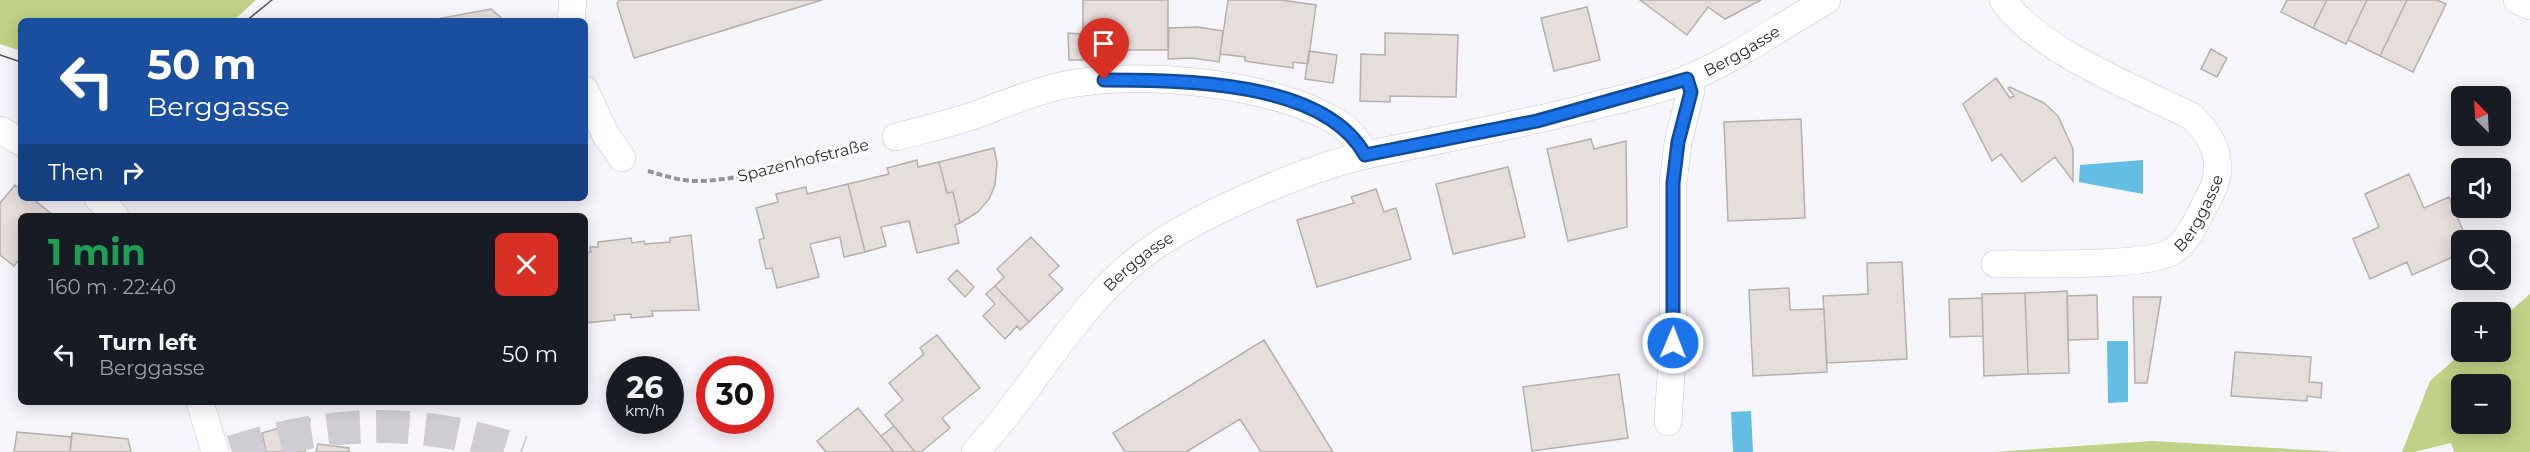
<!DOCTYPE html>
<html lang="en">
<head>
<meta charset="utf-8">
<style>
	:root { --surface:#171b24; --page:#20242c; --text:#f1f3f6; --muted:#9ea1a6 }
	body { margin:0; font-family:Montserrat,sans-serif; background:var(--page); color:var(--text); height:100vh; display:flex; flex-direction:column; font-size:22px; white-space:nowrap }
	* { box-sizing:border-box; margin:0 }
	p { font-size:20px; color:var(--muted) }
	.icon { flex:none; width:33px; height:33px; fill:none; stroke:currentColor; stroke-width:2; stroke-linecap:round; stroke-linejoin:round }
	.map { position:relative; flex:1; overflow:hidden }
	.drawer { position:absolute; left:18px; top:213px; width:570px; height:192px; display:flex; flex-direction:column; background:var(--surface); border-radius:9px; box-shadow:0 3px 15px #0003 }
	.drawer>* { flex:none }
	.guide { position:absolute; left:18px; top:18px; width:570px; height:183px; border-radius:9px; box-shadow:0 3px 15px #0003; background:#1a4fa0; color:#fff; overflow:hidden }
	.needle { width:39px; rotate:336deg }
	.controls { position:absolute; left:2451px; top:86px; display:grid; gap:12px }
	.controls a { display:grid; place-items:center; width:60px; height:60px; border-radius:9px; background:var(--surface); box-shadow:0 3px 15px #0003; font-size:30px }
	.speed { position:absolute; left:606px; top:356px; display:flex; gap:12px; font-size:30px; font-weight:700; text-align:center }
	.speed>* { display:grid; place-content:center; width:78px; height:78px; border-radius:50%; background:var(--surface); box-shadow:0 3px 15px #0003; line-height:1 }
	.speed small { font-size:15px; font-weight:400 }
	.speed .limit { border:9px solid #d22; background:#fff; color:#111 }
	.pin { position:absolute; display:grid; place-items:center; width:51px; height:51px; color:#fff; margin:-62px -26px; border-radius:50% 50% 50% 0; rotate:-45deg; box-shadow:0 0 6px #0007 }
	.pin .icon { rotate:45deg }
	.me { position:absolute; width:66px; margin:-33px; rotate:1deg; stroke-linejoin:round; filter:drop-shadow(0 0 4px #0008) }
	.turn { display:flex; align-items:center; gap:21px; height:126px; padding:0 30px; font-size:27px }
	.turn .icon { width:78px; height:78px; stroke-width:2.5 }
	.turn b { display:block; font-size:42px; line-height:51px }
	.then { display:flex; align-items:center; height:57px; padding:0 30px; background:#0003; gap:12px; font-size:22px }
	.round { display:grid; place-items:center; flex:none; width:63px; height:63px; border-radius:9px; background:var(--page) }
	.summary { display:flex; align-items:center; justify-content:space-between; height:102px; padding:0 30px }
	h1 { font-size:36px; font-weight:700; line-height:45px; color:#1e9e55 }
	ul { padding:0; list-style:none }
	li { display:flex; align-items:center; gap:18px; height:78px; padding:0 30px }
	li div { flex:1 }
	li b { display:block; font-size:22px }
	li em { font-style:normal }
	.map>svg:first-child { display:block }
	.green { fill:#c0d188 }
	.forest { fill:#c0d286; fill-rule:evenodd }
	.water { fill:#64bee3 }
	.building { fill:#e6dedb; stroke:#b6afab; stroke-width:1.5 }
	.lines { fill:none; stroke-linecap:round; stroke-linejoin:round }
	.highway-tunnel { stroke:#cfcdd3; stroke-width:33; stroke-dasharray:33 16; stroke-linecap:butt }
	.street-casing { stroke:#c7c6cd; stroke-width:28 }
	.path { stroke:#939296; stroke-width:4; stroke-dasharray:6 3; stroke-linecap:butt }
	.street { stroke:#fff; stroke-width:27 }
	.tram { stroke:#515153; stroke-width:1.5 }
	.route-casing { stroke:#114b97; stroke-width:15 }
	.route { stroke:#1a73e8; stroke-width:10 }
	.labels { text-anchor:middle; stroke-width:5; stroke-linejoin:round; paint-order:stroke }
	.street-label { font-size:16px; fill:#2d2d2f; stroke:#fff }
</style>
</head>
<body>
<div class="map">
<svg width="2530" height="452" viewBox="0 0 2530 452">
	<rect width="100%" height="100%" fill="#f7f5fc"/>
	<path class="green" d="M 2152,441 L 2342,452 L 1994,452 Z"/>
	<path class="forest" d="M 0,0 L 256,0 L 233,21 L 21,21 L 21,51 L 0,44 Z
		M 2530,294 L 2530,452 L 2454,452 L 2451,443 L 2414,452 L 2402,452 L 2430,381 L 2464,351 L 2500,351 L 2501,319 ZM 2462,384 L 2500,384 L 2500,423 L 2462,423 Z"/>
	<path class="water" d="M 2143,160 L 2143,194 L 2079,182 L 2080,165 Z
		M 2128,341 L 2128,402 L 2108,403 L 2107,341 Z
		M 1751,411 L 1753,452 L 1733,452 L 1731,412 Z"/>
	<path class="building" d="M 619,0 L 822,0 L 634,58 L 617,4 Z
		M 1083,0 L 1168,0 L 1168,50 L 1083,50 Z
		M 1228,0 L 1281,0 L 1316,5 L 1308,64 L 1293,62 L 1293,68 L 1245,61 L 1245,57 L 1220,54 Z
		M 1640,0 L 1761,0 L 1725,19 L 1708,7 L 1687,35 Z
		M 2287,0 L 2327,0 L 2313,28 L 2281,12 Z
		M 2327,0 L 2367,0 L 2346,44 L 2313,28 Z
		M 2367,0 L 2407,0 L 2380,56 L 2348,40 Z
		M 2407,0 L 2437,0 L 2446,4 L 2413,72 L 2380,56 Z
		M 1587,7 L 1600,60 L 1554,71 L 1541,18 Z
		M 491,9 L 505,21 L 438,21 L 437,19 Z
		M 1197,27 L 1223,31 L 1219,62 L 1192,58 L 1168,59 L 1169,28 Z
		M 1068,33 L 1082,34 L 1083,60 L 1069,60 Z
		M 1385,33 L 1458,35 L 1456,97 L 1390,96 L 1390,102 L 1360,101 L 1361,54 L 1385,55 Z
		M 2211,49 L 2227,58 L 2217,77 L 2201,69 Z
		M 1309,51 L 1337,55 L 1333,83 L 1305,79 Z
		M 1996,78 L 2010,98 L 2014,96 L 2008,88 L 2010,87 L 2044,103 L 2058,116 L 2073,149 L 2073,181 L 2055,157 L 2022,182 L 2001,154 L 1992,161 L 1963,104 Z
		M 1801,119 L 1805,218 L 1728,221 L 1724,122 Z
		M 1591,139 L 1594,149 L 1626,141 L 1627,227 L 1568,241 L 1547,149 Z
		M 994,148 L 997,163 L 995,185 L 989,199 L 978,212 L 960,223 L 953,192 L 947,193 L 939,162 Z
		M 917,160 L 918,167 L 939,162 L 947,193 L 953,192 L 960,223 L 955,225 L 959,243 L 917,253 L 909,221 L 881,227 L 886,246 L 865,252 L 848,184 L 889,174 L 887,168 Z
		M 1508,167 L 1525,237 L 1453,254 L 1436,184 Z
		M 2409,174 L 2424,208 L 2449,197 L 2467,240 L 2462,240 L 2462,253 L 2412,275 L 2407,262 L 2370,279 L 2353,239 L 2379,227 L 2365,194 Z
		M 848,184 L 865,252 L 844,257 L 840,237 L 810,244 L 819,277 L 777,288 L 772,268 L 766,269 L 759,240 L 764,238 L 756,208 L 778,202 L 776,194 L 806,187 L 807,194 Z
		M 15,185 L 21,190 L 21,198 L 32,198 L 54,216 L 21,216 L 21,257 L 14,266 L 0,255 L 0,203 Z
		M 1376,189 L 1384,212 L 1396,208 L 1411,259 L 1317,287 L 1297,220 L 1354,203 L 1351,197 Z
		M 691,235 L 699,310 L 652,311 L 653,316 L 631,318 L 631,314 L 614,315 L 615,320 L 585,323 L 585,252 L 591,252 L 590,247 L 598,247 L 598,242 L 631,238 L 632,243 L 644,241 L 645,244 L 670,242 L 670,238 Z
		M 1031,237 L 1059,266 L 1049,275 L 1063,289 L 1029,322 L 995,286 L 1004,277 L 997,269 Z
		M 1902,262 L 1907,359 L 1827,363 L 1823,296 L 1868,294 L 1867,263 Z
		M 957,270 L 974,287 L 965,297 L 948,279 Z
		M 995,286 L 1029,322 L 1020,330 L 1017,326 L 1005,339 L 983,316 L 995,304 L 986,294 Z
		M 1789,288 L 1790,310 L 1824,309 L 1827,372 L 1753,376 L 1749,290 Z
		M 2067,291 L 2069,373 L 2028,374 L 2025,293 Z
		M 2025,293 L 2028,374 L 1984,376 L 1982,294 Z
		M 2097,295 L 2098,339 L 2068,340 L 2067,296 Z
		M 2133,297 L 2161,297 L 2147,383 L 2135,383 Z
		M 1982,298 L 1983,336 L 1950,337 L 1949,299 Z
		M 937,335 L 980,388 L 942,418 L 950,428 L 921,452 L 915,452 L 885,415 L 903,400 L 889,383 L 924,354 L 920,348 Z
		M 1264,340 L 1333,452 L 1261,452 L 1240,419 L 1186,452 L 1125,452 L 1113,433 Z
		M 2235,352 L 2311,357 L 2309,382 L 2322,383 L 2321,398 L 2307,396 L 2307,401 L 2231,396 Z
		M 1619,374 L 1628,438 L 1532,451 L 1523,387 Z
		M 858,408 L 881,436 L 894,452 L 826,452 L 817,441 Z
		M 310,419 L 305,452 L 266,452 L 262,433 Z
		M 894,426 L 915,452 L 894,452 L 881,436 Z
		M 17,432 L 72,437 L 70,452 L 14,452 Z
		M 72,433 L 128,439 L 131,452 L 70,452 Z
		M 318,444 L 349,448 L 349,452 L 316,452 Z"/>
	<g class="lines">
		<path class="highway-tunnel" d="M 232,452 C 331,419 423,417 522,452"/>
		<defs>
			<g id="street">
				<path d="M 2517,0 L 2530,6"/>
				<path d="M 571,21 L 573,0"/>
				<path d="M 585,90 L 606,135 L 622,158"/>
				<path d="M 0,130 L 21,142"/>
				<path d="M 896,137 C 922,130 949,124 975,115 C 1002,105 1028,94 1056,87 C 1129,68 1282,82 1344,127 C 1354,134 1359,145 1365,155"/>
				<path d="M 98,198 L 115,216"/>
				<path id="s1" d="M 1995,264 C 2033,263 2146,268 2173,251 C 2191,239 2201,211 2211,193 C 2226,164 2214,137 2191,116 C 2135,88 2038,51 2003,0"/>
				<path d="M 200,402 L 215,452"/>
				<path d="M 1668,422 L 1673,343 L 1673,183 L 1678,142 L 1691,91 L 1687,79"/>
				<path id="s2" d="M 975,452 C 1038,385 1078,299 1155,246 C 1208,211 1305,169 1366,155 C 1445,138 1523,125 1601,104 C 1630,97 1660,90 1687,79 C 1736,59 1781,26 1827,0"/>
			</g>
		</defs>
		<use href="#street" class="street-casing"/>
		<path class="path" d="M 648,171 C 665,176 684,182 702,181 C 757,178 813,158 866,145"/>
		<use href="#street" class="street"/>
		<path class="tram" d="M 246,21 L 272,0
			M 0,55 L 21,62"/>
	</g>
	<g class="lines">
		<defs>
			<path id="route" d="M 1104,80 C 1180,80 1324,80 1365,155 L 1537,121 L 1687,79 L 1691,92 L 1678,142 L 1673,183 L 1673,343"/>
		</defs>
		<use href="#route" class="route-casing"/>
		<use href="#route" class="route"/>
	</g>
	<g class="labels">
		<g class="street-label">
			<text dy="6" stroke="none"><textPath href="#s2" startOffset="897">Berggasse</textPath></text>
			<text transform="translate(803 160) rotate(-14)" y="6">Spazenhofstraße</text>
			<text dy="6" stroke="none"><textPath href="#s1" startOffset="226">Berggasse</textPath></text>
			<text dy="6" stroke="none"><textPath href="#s2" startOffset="252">Berggasse</textPath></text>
		</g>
	</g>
</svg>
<div class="controls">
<a><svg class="needle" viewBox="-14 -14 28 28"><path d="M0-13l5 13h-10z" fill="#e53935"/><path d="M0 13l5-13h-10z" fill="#9ea1a6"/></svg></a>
<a><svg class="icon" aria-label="sound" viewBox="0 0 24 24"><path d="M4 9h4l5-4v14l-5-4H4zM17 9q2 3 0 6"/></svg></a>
<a><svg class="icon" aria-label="search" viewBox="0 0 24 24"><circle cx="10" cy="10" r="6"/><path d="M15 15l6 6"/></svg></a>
<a>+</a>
<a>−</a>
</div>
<div class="speed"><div>26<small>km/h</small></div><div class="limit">30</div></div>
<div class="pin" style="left:1104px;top:80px;background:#d93025"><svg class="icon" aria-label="arrive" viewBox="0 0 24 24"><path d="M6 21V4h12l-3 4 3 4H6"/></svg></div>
<svg class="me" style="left:1673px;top:343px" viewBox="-20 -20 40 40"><circle r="17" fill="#1a73e8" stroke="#fff" stroke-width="3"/><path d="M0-11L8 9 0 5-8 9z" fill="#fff"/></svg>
<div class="guide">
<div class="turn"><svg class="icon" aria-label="left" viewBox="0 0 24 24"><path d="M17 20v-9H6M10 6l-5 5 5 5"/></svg><div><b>50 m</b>Berggasse</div></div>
<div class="then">Then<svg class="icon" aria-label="right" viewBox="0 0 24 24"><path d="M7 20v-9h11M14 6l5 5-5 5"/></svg></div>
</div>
<section class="drawer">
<div class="summary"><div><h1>1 min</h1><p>160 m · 22:40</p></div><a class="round" style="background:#d93025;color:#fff"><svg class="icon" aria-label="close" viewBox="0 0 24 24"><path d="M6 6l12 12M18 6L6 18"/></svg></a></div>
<ul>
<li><svg class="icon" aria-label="left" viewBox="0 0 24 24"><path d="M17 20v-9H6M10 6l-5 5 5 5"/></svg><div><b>Turn left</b><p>Berggasse</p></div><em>50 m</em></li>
</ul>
</section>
</div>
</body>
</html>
